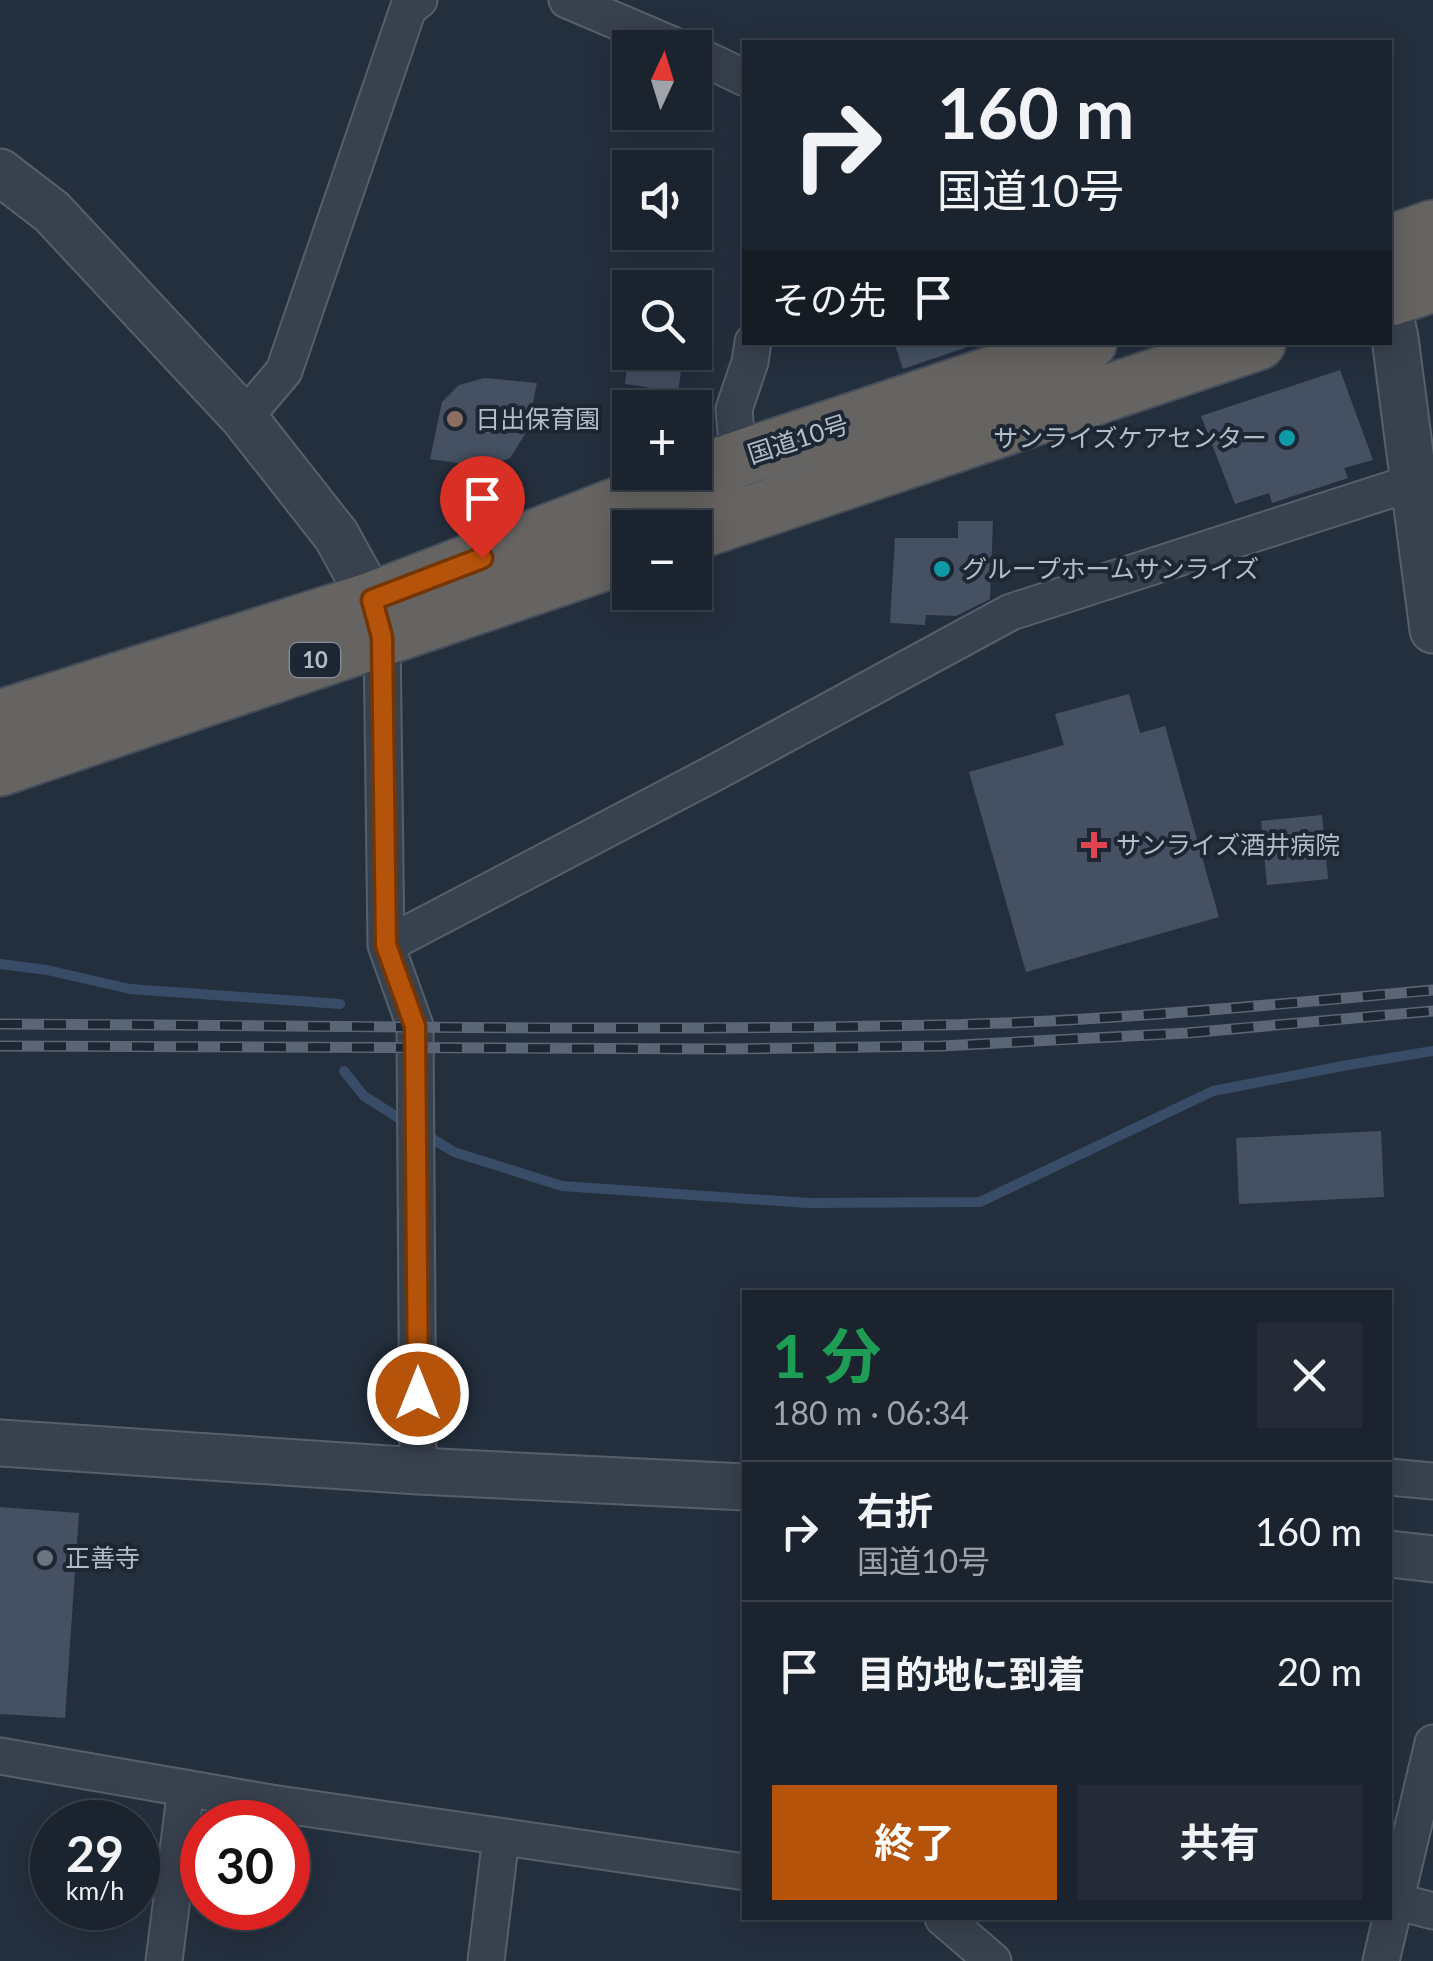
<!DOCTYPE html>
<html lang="ja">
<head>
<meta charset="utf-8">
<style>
	:root { --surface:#1b232e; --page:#242b36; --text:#f1f3f6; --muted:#a0a4aa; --line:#39404a; --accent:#b45309 }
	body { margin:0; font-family:Lato,"Noto Sans JP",sans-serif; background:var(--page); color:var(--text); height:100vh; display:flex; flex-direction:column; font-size:38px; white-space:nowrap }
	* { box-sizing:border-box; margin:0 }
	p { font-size:32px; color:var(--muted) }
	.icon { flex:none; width:55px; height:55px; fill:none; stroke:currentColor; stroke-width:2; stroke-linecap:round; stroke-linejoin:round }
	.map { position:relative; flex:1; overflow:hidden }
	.panel { position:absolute; left:742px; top:1290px; width:650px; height:630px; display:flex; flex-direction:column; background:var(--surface); border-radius:0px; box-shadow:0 5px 25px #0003,0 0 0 2px var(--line) }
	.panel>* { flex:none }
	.banner { position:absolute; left:742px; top:40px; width:650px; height:305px; border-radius:0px; box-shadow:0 5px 25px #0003,0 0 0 2px var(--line); background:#1b232e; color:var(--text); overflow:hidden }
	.needle { width:65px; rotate:4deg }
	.tools { position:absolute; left:612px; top:30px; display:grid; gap:20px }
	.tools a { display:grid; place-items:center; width:100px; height:100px; border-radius:0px; background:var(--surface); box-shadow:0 5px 25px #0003,0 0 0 2px var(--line); font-size:50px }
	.speed { position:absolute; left:30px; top:1800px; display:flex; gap:20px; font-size:50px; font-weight:700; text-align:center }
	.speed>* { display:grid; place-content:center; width:130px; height:130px; border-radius:50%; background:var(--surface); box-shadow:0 5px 25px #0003,0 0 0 2px var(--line); line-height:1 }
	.speed small { font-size:25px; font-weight:400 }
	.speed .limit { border:15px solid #d22; background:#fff; color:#111 }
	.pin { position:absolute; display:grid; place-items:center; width:85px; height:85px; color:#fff; margin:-102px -42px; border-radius:50% 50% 50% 0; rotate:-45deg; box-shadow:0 0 10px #0007 }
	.pin .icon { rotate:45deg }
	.me { position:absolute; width:110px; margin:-55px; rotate:0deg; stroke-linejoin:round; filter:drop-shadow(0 0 8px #0008) }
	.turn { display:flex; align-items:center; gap:35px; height:210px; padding:0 30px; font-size:45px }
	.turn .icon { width:130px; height:130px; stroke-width:2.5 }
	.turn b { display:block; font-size:70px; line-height:85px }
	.then { display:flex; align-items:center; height:95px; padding:0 30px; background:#0003; gap:20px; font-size:38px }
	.round { display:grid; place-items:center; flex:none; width:105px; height:105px; border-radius:0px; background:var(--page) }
	.overview { display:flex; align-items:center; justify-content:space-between; height:170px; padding:0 30px }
	h1 { font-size:60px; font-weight:700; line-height:75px; color:#1e9e55 }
	.cta { display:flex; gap:20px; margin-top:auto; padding:20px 30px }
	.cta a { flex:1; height:115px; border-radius:0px; background:var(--accent); color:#fff; font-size:40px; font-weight:700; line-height:115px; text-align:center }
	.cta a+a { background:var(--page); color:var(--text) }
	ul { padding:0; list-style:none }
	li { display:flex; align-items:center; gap:30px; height:140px; padding:0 30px; border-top:2px solid var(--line) }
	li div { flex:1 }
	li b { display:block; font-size:38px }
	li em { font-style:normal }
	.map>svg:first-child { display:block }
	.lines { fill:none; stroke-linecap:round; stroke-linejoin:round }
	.stream { stroke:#394c67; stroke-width:10 }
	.building { fill:#455162 }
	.minor-casing { stroke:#565f6c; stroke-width:39 }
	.tertiary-casing { stroke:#565f6c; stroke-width:49 }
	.trunk-casing { stroke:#434c59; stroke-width:59 }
	.minor { stroke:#38414e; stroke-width:35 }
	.tertiary { stroke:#38414e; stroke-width:45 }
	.trunk { stroke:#656462; stroke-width:55 }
	.rail-casing { stroke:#5a6575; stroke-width:11 }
	.rail { stroke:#1d2633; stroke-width:8; stroke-dasharray:22; stroke-linecap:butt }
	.route-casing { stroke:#753606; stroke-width:25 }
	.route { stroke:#b45309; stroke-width:18 }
	.education-dot { fill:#8d6e63; stroke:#1d2633; stroke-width:4 }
	.culture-dot { fill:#0f9aa8; stroke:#1d2633; stroke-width:4 }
	.health-dot { fill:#e0444e; stroke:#1d2633; stroke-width:4 }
	.worship-dot { fill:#6b7280; stroke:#1d2633; stroke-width:4 }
	.labels { text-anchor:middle; stroke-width:8; stroke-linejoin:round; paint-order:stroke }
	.shield { fill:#1d2633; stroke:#878f9c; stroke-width:2.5 }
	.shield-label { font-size:22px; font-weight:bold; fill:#b4bcc9 }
	.poi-label { font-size:25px; fill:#b4bcc9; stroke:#1d2633; text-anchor:start }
	.street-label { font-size:25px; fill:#b4bcc9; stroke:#1d2633 }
</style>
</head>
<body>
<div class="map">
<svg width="1433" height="1961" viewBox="0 0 1433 1961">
	<rect width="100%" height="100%" fill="#242f3e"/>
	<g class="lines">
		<path class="stream" d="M 0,964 L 47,970 L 130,989 L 340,1004
			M 344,1071 L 364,1096 L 408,1124
			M 423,1133 L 454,1152 L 562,1186 L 808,1203 L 980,1202 L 1213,1091 L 1348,1065 L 1433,1051"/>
	</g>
	<path class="building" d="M 894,342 L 979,342 L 979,343 L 903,369 Z
		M 629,352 L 646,352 L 683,358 L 678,392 L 625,384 Z
		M 1340,370 L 1373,460 L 1344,468 L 1348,478 L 1272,503 L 1269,493 L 1235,504 L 1201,416 Z
		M 484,378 L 537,383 L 527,431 L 510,458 L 485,467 L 430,459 L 442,402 L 459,385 Z
		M 958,521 L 993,521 L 990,599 L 956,616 L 926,615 L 925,625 L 890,623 L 895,538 L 958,538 Z
		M 1129,694 L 1140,733 L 1165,726 L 1219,917 L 1026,972 L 969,772 L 1064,745 L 1055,714 Z
		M 1322,815 L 1328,879 L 1267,885 L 1261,821 Z
		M 1381,1131 L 1384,1197 L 1239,1204 L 1236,1138 Z
		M 0,1507 L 79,1513 L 65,1718 L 0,1714 Z"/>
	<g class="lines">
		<defs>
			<path id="minor" d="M 567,0 L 680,48
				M 695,54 L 745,78
				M 244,418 L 284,371 L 408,9 L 419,0
				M 738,459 L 734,409 L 750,362 L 753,342
				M 379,623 L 382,637 L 386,945 L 415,1026 L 418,1471
				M 386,945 L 716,772 L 1011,612 L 1433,476
				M 1390,1477 L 1433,1481
				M 0,1756 L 271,1803 L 745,1872
				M 1395,1901 L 1433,1911
				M 943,1918 L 993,1961
				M 164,1961 L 186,1788
				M 486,1961 L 501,1837
				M 1381,1961 L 1433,1743"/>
			<path id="tertiary" d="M 0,172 L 52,212 L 244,418 L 336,535 L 372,600
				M 1390,315 L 1395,338 L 1433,630
				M 0,1443 L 418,1471 L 745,1487
				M 1390,1554 L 1433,1559"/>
			<path id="trunk" d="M 1390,243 L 1433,228
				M 1390,298 L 1433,284
				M 695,532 L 1258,342
				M 0,718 L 372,600 L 738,459 L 1089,342
				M 0,768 L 630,554"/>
		</defs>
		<use href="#minor" class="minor-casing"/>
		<use href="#tertiary" class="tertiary-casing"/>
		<use href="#trunk" class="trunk-casing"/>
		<use href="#minor" class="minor"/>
		<use href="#tertiary" class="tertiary"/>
		<use href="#trunk" class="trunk"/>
		<defs>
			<path id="rail" d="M 0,1024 C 312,1025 624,1032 936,1025 C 1102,1022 1268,1005 1433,990
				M 0,1046 L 721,1049 L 942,1046 L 1187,1033 L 1433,1011"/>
		</defs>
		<use href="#rail" class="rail-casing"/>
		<use href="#rail" class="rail"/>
	</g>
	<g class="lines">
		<defs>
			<path id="route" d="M 418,1394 L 415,1026 L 386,945 L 382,637 L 372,600 L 482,558"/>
		</defs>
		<use href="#route" class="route-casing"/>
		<use href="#route" class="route"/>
	</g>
	<circle class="education-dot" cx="455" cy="419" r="10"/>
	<g class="culture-dot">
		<circle cx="1287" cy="438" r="10"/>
		<circle cx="942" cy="569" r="10"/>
	</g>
	<path class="health-dot" d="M1089 830h10v10h10v10h-10v10h-10v-10h-10v-10h10z"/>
	<circle class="worship-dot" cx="45" cy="1558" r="10"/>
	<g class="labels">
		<rect class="shield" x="290" y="643" width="50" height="34" rx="8"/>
		<g class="shield-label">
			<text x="315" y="668">10</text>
		</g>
		<g class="poi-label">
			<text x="475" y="428">日出保育園</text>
			<text x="1267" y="447" text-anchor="end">サンライズケアセンター</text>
			<text x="962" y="578">グループホームサンライズ</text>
			<text x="1116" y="854">サンライズ酒井病院</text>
			<text x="65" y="1567">正善寺</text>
		</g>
		<g class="street-label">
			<text transform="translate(798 439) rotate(-18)" y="9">国道10号</text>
		</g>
	</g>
</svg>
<div class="tools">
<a><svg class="needle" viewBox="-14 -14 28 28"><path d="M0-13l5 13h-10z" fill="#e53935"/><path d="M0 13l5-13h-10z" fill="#a0a4aa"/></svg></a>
<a><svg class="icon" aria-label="sound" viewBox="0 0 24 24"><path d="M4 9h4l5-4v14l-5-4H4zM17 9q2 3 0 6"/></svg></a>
<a><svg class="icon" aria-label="search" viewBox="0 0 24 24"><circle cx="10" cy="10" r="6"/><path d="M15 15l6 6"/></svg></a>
<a>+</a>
<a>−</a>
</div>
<div class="speed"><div>29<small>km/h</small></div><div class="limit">30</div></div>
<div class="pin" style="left:482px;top:558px;background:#d93025"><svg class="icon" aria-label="arrive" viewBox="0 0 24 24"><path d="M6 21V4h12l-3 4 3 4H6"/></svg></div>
<svg class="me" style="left:418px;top:1394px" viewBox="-20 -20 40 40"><circle r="17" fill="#b45309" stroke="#fff" stroke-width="3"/><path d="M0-11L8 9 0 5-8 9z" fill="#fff"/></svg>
<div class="banner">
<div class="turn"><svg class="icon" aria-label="right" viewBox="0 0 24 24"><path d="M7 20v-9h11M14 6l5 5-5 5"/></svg><div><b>160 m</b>国道10号</div></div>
<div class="then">その先<svg class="icon" aria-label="arrive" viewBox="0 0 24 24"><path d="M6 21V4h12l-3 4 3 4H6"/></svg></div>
</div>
<section class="panel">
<div class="overview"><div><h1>1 分</h1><p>180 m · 06:34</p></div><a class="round"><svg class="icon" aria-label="close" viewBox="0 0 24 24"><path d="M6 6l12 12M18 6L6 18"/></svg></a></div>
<ul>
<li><svg class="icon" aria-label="right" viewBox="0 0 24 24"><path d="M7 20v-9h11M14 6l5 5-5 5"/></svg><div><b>右折</b><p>国道10号</p></div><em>160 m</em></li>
<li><svg class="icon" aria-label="arrive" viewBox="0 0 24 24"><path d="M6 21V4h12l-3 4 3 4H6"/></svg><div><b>目的地に到着</b></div><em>20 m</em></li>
</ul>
<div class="cta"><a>終了</a><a>共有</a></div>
</section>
</div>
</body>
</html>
